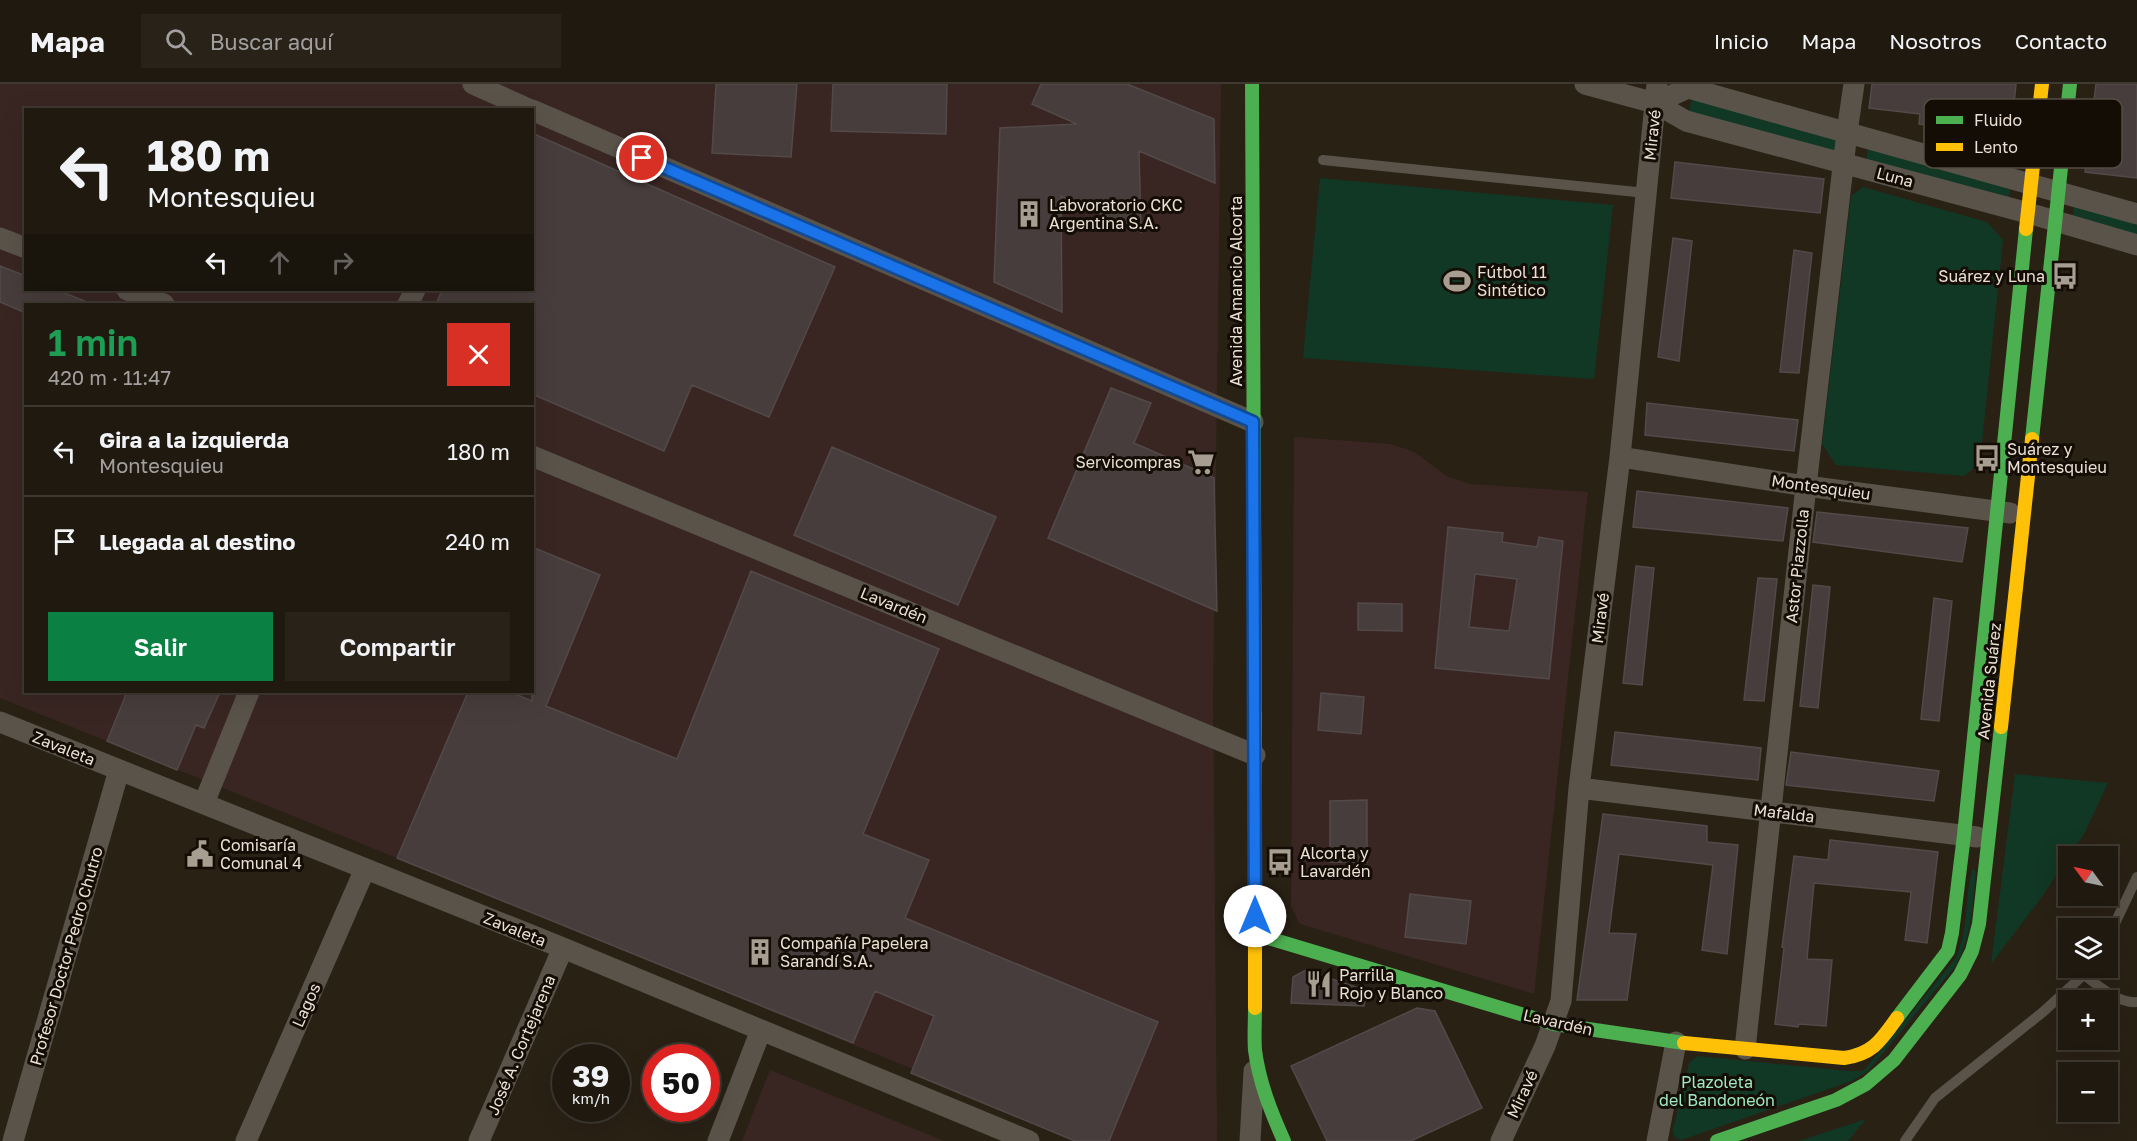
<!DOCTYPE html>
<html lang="es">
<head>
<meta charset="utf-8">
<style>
	:root { --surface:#201910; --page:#282219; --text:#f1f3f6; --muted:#a2a09f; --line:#3d3830; --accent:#0b8043 }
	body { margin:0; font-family:"Golos Text",sans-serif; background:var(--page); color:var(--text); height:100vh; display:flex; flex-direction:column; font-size:22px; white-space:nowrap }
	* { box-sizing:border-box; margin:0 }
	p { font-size:20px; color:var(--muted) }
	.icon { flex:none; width:33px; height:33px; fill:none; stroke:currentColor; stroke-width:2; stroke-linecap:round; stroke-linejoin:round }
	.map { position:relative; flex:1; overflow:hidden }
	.sheet { position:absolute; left:24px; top:219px; width:510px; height:390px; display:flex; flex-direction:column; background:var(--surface); border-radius:0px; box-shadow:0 6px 24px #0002,0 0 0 2px var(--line) }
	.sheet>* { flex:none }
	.top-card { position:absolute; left:24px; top:24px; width:510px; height:183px; border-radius:0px; box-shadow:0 6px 24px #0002,0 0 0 2px var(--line); background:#201910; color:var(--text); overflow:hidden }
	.needle { width:39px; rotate:303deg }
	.buttons { position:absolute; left:2058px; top:762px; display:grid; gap:12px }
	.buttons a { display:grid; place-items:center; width:60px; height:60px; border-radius:0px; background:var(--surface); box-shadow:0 6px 24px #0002,0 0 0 2px var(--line); font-size:30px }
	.speed { position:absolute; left:552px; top:960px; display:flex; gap:12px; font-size:30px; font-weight:700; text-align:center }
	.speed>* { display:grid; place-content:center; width:78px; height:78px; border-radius:50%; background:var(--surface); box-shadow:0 6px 24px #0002,0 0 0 2px var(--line); line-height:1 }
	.speed small { font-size:15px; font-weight:400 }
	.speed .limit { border:9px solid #d22; background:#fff; color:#111 }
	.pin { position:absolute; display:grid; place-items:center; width:51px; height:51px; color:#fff; margin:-26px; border:3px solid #fff; border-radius:50%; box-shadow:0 2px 6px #0007 }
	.me { position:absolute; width:66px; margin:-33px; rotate:0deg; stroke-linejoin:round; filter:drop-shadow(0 0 4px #0008) }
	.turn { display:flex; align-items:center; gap:21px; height:126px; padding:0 24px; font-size:27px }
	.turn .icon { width:78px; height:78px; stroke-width:2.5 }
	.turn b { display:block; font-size:42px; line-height:51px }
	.lanes { display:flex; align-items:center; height:57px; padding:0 24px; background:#0003; justify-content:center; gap:30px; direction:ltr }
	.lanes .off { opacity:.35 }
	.round { display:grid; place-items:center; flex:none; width:63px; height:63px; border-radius:0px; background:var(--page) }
	.summary { display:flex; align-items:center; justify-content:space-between; height:102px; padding:0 24px }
	h1 { font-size:36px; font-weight:600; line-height:45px; color:#1e9e55 }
	.button { display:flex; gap:12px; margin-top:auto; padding:12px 24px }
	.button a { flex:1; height:69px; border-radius:0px; background:var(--accent); color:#fff; font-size:24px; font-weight:600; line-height:69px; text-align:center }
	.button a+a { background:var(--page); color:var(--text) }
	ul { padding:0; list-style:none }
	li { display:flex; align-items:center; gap:18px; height:90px; padding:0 24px; border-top:2px solid var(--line) }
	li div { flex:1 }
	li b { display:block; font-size:22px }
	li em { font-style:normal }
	header { display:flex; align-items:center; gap:36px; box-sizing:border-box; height:84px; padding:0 30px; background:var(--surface); border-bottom:2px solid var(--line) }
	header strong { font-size:28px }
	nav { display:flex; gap:33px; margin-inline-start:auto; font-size:21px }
	.search { width:420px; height:54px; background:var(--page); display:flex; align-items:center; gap:15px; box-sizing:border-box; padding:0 21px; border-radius:0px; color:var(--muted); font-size:22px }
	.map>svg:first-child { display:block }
	.industrial { fill:#392623; fill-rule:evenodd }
	.green { fill:#113725 }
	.building { fill:#483d3d; stroke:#524948; stroke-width:1.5; fill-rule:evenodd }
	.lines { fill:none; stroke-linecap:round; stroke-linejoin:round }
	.lane { stroke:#5a534a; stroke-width:10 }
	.street { stroke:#5a534a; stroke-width:21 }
	.fast { stroke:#4caf50; stroke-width:14 }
	.slow { stroke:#ffc107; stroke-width:14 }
	.route-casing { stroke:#114b97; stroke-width:15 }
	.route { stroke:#1a73e8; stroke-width:10 }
	.labels { text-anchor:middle; stroke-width:6; stroke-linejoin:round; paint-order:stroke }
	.street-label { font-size:16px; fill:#ebe0d3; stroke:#140d05 }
	.poi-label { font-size:16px; fill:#ebe0d3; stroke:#140d05; text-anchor:start }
	.park-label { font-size:16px; fill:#9eeac3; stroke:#140d05 }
	.key { fill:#140d05; stroke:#544c43; stroke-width:1.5 }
	.key-label { font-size:16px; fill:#ebe0d3 }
</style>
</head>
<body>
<header>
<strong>Mapa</strong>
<div class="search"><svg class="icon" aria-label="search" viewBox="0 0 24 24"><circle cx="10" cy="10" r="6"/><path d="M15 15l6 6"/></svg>Buscar aquí</div>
<nav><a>Inicio</a><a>Mapa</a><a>Nosotros</a><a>Contacto</a></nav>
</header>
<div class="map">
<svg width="2137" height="1057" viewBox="0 0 2137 1057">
	<rect width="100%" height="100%" fill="#2a2115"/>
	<path class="industrial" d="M 0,0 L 1221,0 L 1213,611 L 1217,1057 L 1089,1057 L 397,774 L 0,614 ZM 26,26 L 532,26 L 532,206 L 26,206 ZM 26,220 L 532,220 L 532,608 L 26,608 Z
		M 1294,353 L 1390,360 L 1403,364 L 1414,368 L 1448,393 L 1470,400 L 1588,408 L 1534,910 L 1300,840 L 1291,822 Z
		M 770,986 L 944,1057 L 742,1057 Z"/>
	<path class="green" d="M 1692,14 L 1843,57 L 1842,70 L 1689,28 Z
		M 1868,61 L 2011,99 L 2009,115 L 1866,76 Z
		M 1320,94 L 1613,121 L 1594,295 L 1303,274 Z
		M 1863,103 L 1987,138 L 2003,156 L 1980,378 L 1965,392 L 1836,381 L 1822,360 L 1851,112 Z
		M 2074,118 L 2137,137 L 2137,152 L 2073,134 Z
		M 2015,690 L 2108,699 L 2084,750 L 2041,814 L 1991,880 Z
		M 1972,786 L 1975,786 L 1976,790 C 1972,821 1972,857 1954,884 L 1868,987 L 1852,997 L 1687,1054 L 1680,1056 C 1674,1053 1673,1051 1673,1045 L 1689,979 L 1697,972 L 1848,987 L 1862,987 L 1866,984 L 1955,875 C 1969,847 1964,816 1972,786 Z
		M 1866,1035 L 1848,1057 L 1799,1057 Z"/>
	<path class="building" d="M 716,0 L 797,0 L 791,73 L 712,69 Z
		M 833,0 L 947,0 L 946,50 L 831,47 Z
		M 1041,0 L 1127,0 L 1214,35 L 1215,99 L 1139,67 L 1141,148 L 1061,112 L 1062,228 L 994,198 L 1000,44 L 1077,40 L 1032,20 Z
		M 1872,0 L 2016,0 L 2011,50 L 1919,40 L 1920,30 L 1869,24 Z
		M 2096,0 L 2137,0 L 2137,94 L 2085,88 Z
		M 532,49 L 835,183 L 769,333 L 692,301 L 664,367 L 532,310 L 532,220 L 436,220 L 442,206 L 532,206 Z
		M 1675,78 L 1824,95 L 1820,129 L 1671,114 Z
		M 1673,154 L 1692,157 L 1679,277 L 1658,273 Z
		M 1794,166 L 1812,169 L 1799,289 L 1780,288 Z
		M 0,182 L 26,192 L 26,206 L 57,206 L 92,220 L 26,220 L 26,229 L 0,218 Z
		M 1111,304 L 1151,319 L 1134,359 L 1214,394 L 1217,527 L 1048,454 Z
		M 1647,319 L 1798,336 L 1794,367 L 1645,351 Z
		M 832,363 L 996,433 L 958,521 L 794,451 Z
		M 1637,407 L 1788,424 L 1783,457 L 1633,443 Z
		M 1817,428 L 1968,444 L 1962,478 L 1813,458 Z
		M 1448,443 L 1503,449 L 1502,458 L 1537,463 L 1539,453 L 1563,457 L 1549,595 L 1435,584 ZM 1475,490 L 1517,495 L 1509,547 L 1469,543 Z
		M 532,463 L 600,491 L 546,622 L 677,675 L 751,487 L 939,565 L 863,750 L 929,776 L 905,834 L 1158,938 L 1109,1057 L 1075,1057 L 911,989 L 934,932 L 875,907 L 853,959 L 397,774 L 468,608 L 510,608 L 532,617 Z
		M 1636,482 L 1654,484 L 1642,601 L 1623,599 Z
		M 1758,494 L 1777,495 L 1764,617 L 1744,616 Z
		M 1813,501 L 1830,503 L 1818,624 L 1800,622 Z
		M 1934,514 L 1952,517 L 1939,637 L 1921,635 Z
		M 1358,519 L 1402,520 L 1402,547 L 1358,546 Z
		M 127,608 L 220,608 L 204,644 L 196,641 L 177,686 L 107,657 Z
		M 1321,609 L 1364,613 L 1361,650 L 1318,646 Z
		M 1615,648 L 1761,664 L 1758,696 L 1611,681 Z
		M 1791,668 L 1939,687 L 1934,717 L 1786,701 Z
		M 1367,716 L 1367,778 L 1330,778 L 1330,717 Z
		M 1603,730 L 1707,742 L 1707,758 L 1738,761 L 1727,870 L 1702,866 L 1713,781 L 1619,770 L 1609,849 L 1636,850 L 1627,916 L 1577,916 Z
		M 1830,756 L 1938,768 L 1927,859 L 1905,856 L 1911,808 L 1814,799 L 1807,875 L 1832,876 L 1826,942 L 1799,940 L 1798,943 L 1775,940 L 1784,864 L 1782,863 L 1794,772 L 1828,776 Z
		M 1410,810 L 1471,817 L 1466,860 L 1405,853 Z
		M 1306,886 L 1367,907 L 1364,922 L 1291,919 L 1293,893 Z
		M 1417,924 L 1435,927 L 1482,1024 L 1411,1057 L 1327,1057 L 1291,982 Z"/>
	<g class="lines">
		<path class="lane" d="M 1323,76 L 1646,109
			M 2108,854 L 2137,793
			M 2084,891 C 2098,901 2118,920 2137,918
			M 1905,1057 L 1935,1014 L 2043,928 L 2091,884"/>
		<path class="street" d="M 473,0 L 531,26
			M 1585,0 L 1655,19 L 1686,37 L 2028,129 L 2137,161
			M 1655,19 L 1688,4 L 2137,130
			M 532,26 L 1253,338
			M 0,154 L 26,164
			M 127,206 L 164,220
			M 408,220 L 415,206
			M 532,372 L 1255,671
			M 1620,373 L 1806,402 L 2010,429
			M 0,638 L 563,864 L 1029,1057
			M 1579,704 L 1977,753
			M 204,719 L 249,608
			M 1745,965 L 1806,402 L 1847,48 L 1854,0
			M 13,1057 L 119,686
			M 246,1057 L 365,785
			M 479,1057 L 563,864
			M 718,1057 L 761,946
			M 1250,1057 L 1254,987
			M 1501,1057 L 1545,962 L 1561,917 L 1579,704 L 1620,373 L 1657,0
			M 1657,1057 L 1676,958"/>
		<path class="fast" d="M 1252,0 L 1255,630
			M 2032,355 L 2070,0
			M 1255,850 L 1554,940 L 1684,959
			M 1255,924 C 1255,938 1254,953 1255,966 C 1259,998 1271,1028 1284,1057
			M 1897,934 L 1948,867 L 1952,849 L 1964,751 L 2026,145
			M 1717,1057 L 1836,1016 L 1866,1000 L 1894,976 L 1960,891 L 1972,867 L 1979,840 L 2001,643"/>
		<path class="slow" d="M 2026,145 L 2042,0
			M 1255,630 L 1255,924
			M 2001,643 L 2032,355
			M 1684,959 L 1844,974 C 1873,970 1881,956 1897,934"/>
	</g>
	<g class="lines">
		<defs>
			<path id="route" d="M 642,74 L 1253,338 L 1255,832"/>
		</defs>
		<use href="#route" class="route-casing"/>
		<use href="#route" class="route"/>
	</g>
	<defs>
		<symbol id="building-bare" viewBox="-9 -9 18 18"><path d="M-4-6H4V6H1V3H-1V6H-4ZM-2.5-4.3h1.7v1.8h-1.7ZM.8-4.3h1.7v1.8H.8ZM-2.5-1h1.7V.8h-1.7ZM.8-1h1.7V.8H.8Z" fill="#a79d90" stroke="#140d05" stroke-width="2.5" paint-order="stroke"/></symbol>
		<symbol id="bus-bare" viewBox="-9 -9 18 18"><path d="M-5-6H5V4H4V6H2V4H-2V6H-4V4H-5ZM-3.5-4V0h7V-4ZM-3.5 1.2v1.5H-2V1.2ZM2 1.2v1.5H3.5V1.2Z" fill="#a79d90" stroke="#140d05" stroke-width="2.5" paint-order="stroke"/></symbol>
		<symbol id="stadium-bare" viewBox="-9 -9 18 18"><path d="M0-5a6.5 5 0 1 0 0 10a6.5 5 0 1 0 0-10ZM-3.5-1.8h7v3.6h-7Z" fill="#a79d90" stroke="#140d05" stroke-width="2.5" paint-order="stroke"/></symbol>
		<symbol id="supermarket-bare" viewBox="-9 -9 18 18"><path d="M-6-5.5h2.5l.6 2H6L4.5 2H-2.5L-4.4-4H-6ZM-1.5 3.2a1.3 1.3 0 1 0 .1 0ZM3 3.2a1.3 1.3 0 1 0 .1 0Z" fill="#a79d90" stroke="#140d05" stroke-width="2.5" paint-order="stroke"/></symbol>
		<symbol id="civic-bare" viewBox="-9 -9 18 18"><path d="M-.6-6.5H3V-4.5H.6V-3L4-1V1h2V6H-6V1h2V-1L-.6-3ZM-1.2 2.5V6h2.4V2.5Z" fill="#a79d90" stroke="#140d05" stroke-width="2.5" paint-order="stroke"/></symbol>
		<symbol id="restaurant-bare" viewBox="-9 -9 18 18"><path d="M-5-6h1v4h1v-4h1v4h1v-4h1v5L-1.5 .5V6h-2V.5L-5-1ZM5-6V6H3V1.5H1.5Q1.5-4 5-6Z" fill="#a79d90" stroke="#140d05" stroke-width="2.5" paint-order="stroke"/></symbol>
	</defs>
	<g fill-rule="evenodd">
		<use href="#building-bare" x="1010" y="111" width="38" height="38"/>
		<use href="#bus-bare" x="2046" y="173" width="38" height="38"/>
		<use href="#stadium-bare" x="1438" y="178" width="38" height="38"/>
		<use href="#bus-bare" x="1968" y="355" width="38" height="38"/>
		<use href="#supermarket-bare" x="1182" y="359" width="38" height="38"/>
		<use href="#civic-bare" x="181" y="751" width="38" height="38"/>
		<use href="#bus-bare" x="1261" y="759" width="38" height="38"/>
		<use href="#building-bare" x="741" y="849" width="38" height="38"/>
		<use href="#restaurant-bare" x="1300" y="881" width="38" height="38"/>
	</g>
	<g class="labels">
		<g class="street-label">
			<text transform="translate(1652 51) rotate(-84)" y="6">Miravé</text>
			<text transform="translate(1895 93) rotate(15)" y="6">Luna</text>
			<text transform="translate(1236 207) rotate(-90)" y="6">Avenida Amancio Alcorta</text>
			<text transform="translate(1821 403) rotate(8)" y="6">Montesquieu</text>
			<text transform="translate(1797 482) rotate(-84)" y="6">Astor Piazzolla</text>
			<text transform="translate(894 521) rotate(22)" y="6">Lavardén</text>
			<text transform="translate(1600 534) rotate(-83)" y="6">Miravé</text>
			<text transform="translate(1989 597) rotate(-84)" y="6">Avenida Suárez</text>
			<text transform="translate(64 664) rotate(22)" y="6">Zavaleta</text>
			<text transform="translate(1784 729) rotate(7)" y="6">Mafalda</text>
			<text transform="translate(515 845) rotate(22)" y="6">Zavaleta</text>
			<text transform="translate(66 872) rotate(-74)" y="6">Profesor Doctor Pedro Chutro</text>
			<text transform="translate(306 921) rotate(-66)" y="6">Lagos</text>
			<text transform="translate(1558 938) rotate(13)" y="6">Lavardén</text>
			<text transform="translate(521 961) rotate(-67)" y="6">José A. Cortejarena</text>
			<text transform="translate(1522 1010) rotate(-65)" y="6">Miravé</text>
		</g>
		<g class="poi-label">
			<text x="1049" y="127">Labvoratorio CKC<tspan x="1049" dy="18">Argentina S.A.</tspan></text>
			<text x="1477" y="194">Fútbol 11<tspan x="1477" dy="18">Sintético</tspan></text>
			<text x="2045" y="198" text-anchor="end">Suárez y Luna</text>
			<text x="2007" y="371">Suárez y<tspan x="2007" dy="18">Montesquieu</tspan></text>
			<text x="1181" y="384" text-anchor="end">Servicompras</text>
			<text x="220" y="767">Comisaría<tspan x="220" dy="18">Comunal 4</tspan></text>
			<text x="1300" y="775">Alcorta y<tspan x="1300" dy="18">Lavardén</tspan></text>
			<text x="780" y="865">Compañía Papelera<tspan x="780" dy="18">Sarandí S.A.</tspan></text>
			<text x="1339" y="897">Parrilla<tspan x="1339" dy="18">Rojo y Blanco</tspan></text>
		</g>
		<g class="park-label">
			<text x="1717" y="1004">Plazoleta<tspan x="1717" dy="18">del Bandoneón</tspan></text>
		</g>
	</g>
	<rect x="1924" y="15" width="198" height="69" rx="9" class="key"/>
	<rect x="1936" y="32" width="27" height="8" fill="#4caf50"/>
	<rect x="1936" y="59" width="27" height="8" fill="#ffc107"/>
	<g class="key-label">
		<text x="1974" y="42">Fluido</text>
		<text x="1974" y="69">Lento</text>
	</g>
</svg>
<div class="buttons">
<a><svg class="needle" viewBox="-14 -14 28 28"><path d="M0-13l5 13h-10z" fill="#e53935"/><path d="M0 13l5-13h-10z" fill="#a2a09f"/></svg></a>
<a><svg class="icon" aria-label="layers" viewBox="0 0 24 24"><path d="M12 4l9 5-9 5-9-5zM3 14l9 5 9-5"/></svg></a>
<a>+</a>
<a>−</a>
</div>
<div class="speed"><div>39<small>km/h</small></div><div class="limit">50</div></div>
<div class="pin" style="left:642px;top:74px;background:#d93025"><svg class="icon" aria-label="arrive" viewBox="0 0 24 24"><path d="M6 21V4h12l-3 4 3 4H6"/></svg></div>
<svg class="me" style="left:1255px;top:832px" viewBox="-20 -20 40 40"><circle r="19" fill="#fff"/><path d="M0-13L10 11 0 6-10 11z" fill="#1a73e8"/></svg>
<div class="top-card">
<div class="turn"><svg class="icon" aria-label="left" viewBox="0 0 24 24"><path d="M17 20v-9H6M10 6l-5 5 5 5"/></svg><div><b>180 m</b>Montesquieu</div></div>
<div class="lanes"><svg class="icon" aria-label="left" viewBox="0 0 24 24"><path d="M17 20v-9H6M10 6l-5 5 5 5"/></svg><svg class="icon off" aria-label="ahead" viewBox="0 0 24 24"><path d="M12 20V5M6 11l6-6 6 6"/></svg><svg class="icon off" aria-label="right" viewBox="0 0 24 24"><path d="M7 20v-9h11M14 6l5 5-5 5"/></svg></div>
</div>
<section class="sheet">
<div class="summary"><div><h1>1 min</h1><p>420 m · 11:47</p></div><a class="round" style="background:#d93025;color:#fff"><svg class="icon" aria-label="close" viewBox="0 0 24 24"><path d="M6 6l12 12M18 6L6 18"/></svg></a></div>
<ul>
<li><svg class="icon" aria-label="left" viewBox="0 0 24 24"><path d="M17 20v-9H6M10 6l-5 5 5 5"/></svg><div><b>Gira a la izquierda</b><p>Montesquieu</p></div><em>180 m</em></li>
<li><svg class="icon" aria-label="arrive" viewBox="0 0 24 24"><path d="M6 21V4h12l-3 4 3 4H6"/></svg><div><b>Llegada al destino</b></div><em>240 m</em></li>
</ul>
<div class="button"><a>Salir</a><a>Compartir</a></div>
</section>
</div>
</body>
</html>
